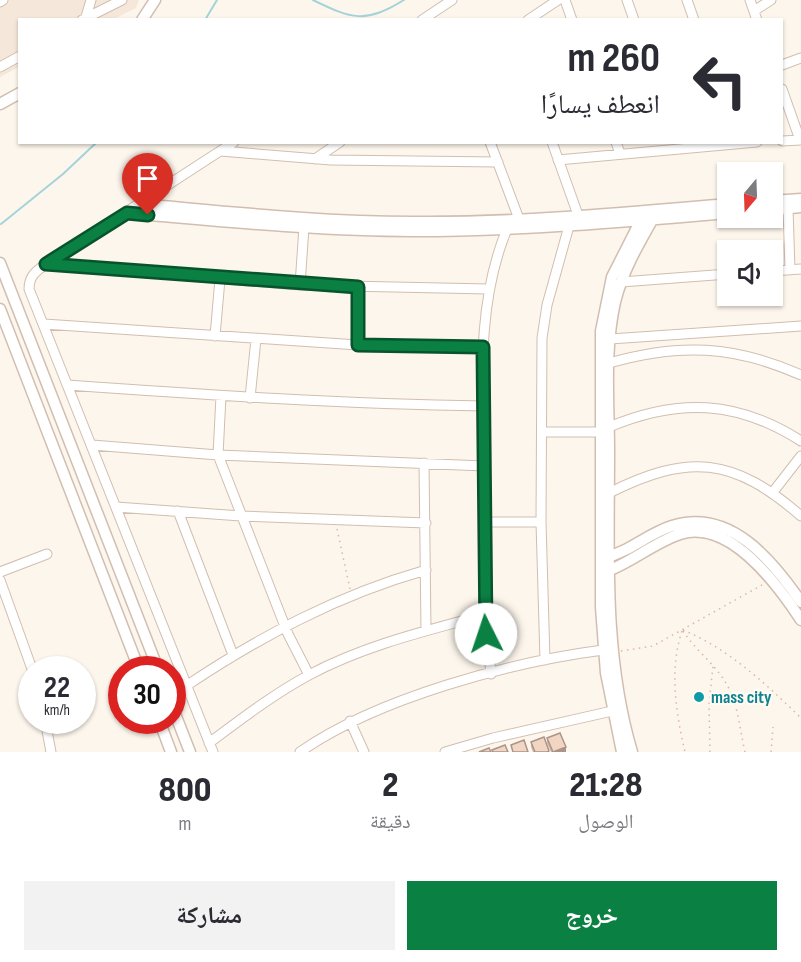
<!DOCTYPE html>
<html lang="ar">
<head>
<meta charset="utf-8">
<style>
	:root { --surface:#fff; --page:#f2f2f3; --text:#2b2b33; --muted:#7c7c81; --accent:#0b8043 }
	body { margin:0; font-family:"Sofia Sans Condensed","Noto Naskh Arabic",sans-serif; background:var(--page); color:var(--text); direction:rtl; height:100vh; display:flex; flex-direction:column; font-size:22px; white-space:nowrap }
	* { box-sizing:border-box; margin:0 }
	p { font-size:20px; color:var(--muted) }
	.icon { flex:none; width:33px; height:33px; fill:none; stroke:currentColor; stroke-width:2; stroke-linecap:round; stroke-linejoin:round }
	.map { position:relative; height:752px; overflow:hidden; direction:ltr }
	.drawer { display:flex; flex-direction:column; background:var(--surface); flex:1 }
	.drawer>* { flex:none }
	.banner { position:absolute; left:18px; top:18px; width:765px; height:126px; border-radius:0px; box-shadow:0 2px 4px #0004; direction:rtl; background:#fff; color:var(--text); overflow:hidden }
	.needle { width:39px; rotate:199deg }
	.buttons { position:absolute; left:717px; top:162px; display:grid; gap:12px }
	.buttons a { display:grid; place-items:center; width:66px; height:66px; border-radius:0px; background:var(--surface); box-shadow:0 2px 4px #0004; font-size:30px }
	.speed { position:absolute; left:18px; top:656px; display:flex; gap:12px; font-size:30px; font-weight:700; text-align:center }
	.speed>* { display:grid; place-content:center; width:78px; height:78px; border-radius:50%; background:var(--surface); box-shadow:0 2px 4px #0004; line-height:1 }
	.speed small { font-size:15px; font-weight:400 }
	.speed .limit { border:9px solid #d22; background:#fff; color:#111 }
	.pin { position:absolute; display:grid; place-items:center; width:51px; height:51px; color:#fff; margin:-62px -26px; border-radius:50% 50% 50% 0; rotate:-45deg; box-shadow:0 0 6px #0007 }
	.pin .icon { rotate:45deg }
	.me { position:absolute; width:66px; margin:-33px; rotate:356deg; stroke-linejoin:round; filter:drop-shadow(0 0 4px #0008) }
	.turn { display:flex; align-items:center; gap:21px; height:126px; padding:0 24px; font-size:27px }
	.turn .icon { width:78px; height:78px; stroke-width:2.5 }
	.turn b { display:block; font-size:42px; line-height:51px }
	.eta { display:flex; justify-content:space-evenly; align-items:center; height:102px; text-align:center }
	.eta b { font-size:36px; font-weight:800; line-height:42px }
	.cta { display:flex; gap:12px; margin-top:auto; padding:12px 24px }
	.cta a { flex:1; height:69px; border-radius:0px; background:var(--accent); color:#fff; font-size:24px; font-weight:800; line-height:69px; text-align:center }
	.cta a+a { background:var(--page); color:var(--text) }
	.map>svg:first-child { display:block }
	.residential { fill:#f5e8da }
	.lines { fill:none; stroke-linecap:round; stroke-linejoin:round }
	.stream { stroke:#a5d3da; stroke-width:2 }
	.minor-casing { stroke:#d1beb0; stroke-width:11 }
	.tertiary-casing { stroke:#d1beb0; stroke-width:13 }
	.path { stroke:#d9b8a5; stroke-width:1.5; stroke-dasharray:1.5 4.5; stroke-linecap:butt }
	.minor { stroke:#fff; stroke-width:9 }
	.tertiary { stroke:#fff; stroke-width:10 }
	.wall { fill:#d1b7a8 }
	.shaded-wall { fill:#aa9588 }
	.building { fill:#f3d5c3; stroke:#aa9588; stroke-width:1.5 }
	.route-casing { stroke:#07532c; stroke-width:15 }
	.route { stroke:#0b8043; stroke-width:10 }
	.culture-dot { fill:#0f9aa8; stroke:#fffaf3; stroke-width:2 }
	.labels { text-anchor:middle; stroke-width:4.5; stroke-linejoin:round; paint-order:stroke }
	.culture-label { font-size:18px; font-weight:bold; fill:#0d838f; stroke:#fffaf3; text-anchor:start }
</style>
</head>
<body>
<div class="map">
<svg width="801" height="752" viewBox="0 0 801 752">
	<rect width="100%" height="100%" fill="#fdf6ec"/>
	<path class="residential" d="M 0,0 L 139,0 L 136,8 L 114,19 L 20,20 L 19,67 L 0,77 Z"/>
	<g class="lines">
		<path class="stream" d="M 313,0 C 352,19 365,24 404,0
			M 205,20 L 217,0
			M 1,224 L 63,174 L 97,142"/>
		<defs>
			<path id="minor" d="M 565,0 L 572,20
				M 627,0 L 634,20
				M 687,0 L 694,20
				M 750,0 L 757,20
				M 0,2 L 3,0
				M 754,11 L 771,0
				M 86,17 L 91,0
				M 82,20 L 122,0
				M 422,20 L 452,0
				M 528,20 L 558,0
				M 782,65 L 801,58
				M 0,67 L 20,56
				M 782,89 L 800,140
				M 782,141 L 801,140
				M 490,142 L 519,219
				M 552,142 L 578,215
				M 616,142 L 620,154
				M 221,151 L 331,160 L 498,162
				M 315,159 L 340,142
				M 558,160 L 757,142
				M 788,208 L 790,270
				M 46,264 L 300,285 L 488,289
				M 772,271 L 801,269
				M 621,282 L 728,274
				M 300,285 L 304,227
				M 44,324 L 358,345 L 483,347
				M 215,336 L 220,279
				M 610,339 L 801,326
				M 358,345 L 358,287
				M 609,363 C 679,343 734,345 801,375
				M 68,385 C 207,395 345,404 484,406
				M 221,396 L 218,455 L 288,634 L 309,675
				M 250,398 L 256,339
				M 609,427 C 678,398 737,400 801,441
				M 542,432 L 599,432
				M 92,445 L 218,455 L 484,466
				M 424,463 L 426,630
				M 773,492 L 801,456
				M 609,493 C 689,453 733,457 801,516
				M 116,507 L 241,516 L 426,523
				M 178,511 L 233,655
				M 484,522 L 541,522
				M 0,572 L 47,554
				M 0,580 L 32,669
				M 545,660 L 541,522 L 542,338 L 547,305 L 569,226
				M 491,674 C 483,607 484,540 484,473 C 483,391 475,306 507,229
				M 186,686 C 261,636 338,595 426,570
				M 45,720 L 51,752
				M 350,721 L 364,752
				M 209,743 C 241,719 274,694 309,675 C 363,646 425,631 484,615
				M 213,752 L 29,289 C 29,276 36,271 46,264 L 234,142
				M 300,752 C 377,698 511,662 603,650
				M 445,752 L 493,738 L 621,709"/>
			<path id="tertiary" d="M 142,20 L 155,0
				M 0,104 L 20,93
				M 772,201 L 801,199
				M 140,204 C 231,212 322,222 413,222 C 518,223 623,213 728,204
				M 772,210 L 801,207
				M 127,213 C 222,221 318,231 413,231 C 518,231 623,222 728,213
				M 0,263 L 158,669
				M 0,309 L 139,669
				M 602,561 C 610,556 619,553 627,549 C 642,541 656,531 672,526 C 730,508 772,560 801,602
				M 605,572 C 631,563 653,543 680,534 C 729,518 778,585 801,620
				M 172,706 L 190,752
				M 159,720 L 171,752
				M 622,752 L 606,673 L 601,607 L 601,331 L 612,277 L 643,216
				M 632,752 C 603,655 609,552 609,452 C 609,403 604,351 615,302 C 623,270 639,243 655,215"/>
		</defs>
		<use href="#minor" class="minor-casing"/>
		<use href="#tertiary" class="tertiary-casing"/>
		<path class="path" d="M 337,529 L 350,589
			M 683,630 C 729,649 766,684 801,718
			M 682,631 C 669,670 676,713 685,752
			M 683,631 C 694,648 710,660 722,677 C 738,699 739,726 745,752
			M 621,651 L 653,646 L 762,585
			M 710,752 L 709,704 L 713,666
			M 771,752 L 773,727"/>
		<use href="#minor" class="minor"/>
		<use href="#tertiary" class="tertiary"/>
	</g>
	<path class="wall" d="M 547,738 L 566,752 L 568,752 L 551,752 L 547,743 Z
		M 531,742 L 549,752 L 533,752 L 531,747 Z"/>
	<path class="shaded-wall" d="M 566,747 L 566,752 L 553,752 Z"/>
	<path class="building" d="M 560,733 L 566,747 L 553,752 L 547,738 Z
		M 544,737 L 549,751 L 547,752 L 535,752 L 531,742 Z
		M 524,740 L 528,752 L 513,752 L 511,745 Z
		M 505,745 L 508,752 L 493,752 L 492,750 Z
		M 489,748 L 491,752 L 479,752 Z"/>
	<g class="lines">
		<defs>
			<path id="route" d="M 148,215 L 127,213 L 46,264 L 358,287 L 358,345 L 483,347 L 486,634"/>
		</defs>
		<use href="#route" class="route-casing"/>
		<use href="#route" class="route"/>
	</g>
	<circle class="culture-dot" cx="699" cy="697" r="6"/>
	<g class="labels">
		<g class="culture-label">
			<text x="711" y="703">mass city</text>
		</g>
	</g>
</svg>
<div class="buttons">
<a><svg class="needle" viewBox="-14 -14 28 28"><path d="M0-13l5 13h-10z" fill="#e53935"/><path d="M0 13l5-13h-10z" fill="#7c7c81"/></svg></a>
<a><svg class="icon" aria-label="sound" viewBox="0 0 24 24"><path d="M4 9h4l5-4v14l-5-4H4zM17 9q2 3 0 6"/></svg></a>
</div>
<div class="speed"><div>22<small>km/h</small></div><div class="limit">30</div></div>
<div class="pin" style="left:148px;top:215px;background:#d93025"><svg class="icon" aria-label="arrive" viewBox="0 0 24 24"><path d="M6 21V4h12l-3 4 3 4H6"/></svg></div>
<svg class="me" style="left:486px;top:634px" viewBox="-20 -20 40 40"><circle r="19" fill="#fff"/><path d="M0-13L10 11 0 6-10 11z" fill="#0b8043"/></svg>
<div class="banner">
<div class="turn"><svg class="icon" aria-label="left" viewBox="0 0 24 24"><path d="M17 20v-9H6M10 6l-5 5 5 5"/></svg><div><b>260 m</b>انعطف يسارًا</div></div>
</div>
</div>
<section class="drawer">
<div class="eta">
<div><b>21:28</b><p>الوصول</p></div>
<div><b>2</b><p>دقيقة</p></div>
<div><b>800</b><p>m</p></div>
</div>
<div class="cta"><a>خروج</a><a>مشاركة</a></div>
</section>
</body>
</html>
